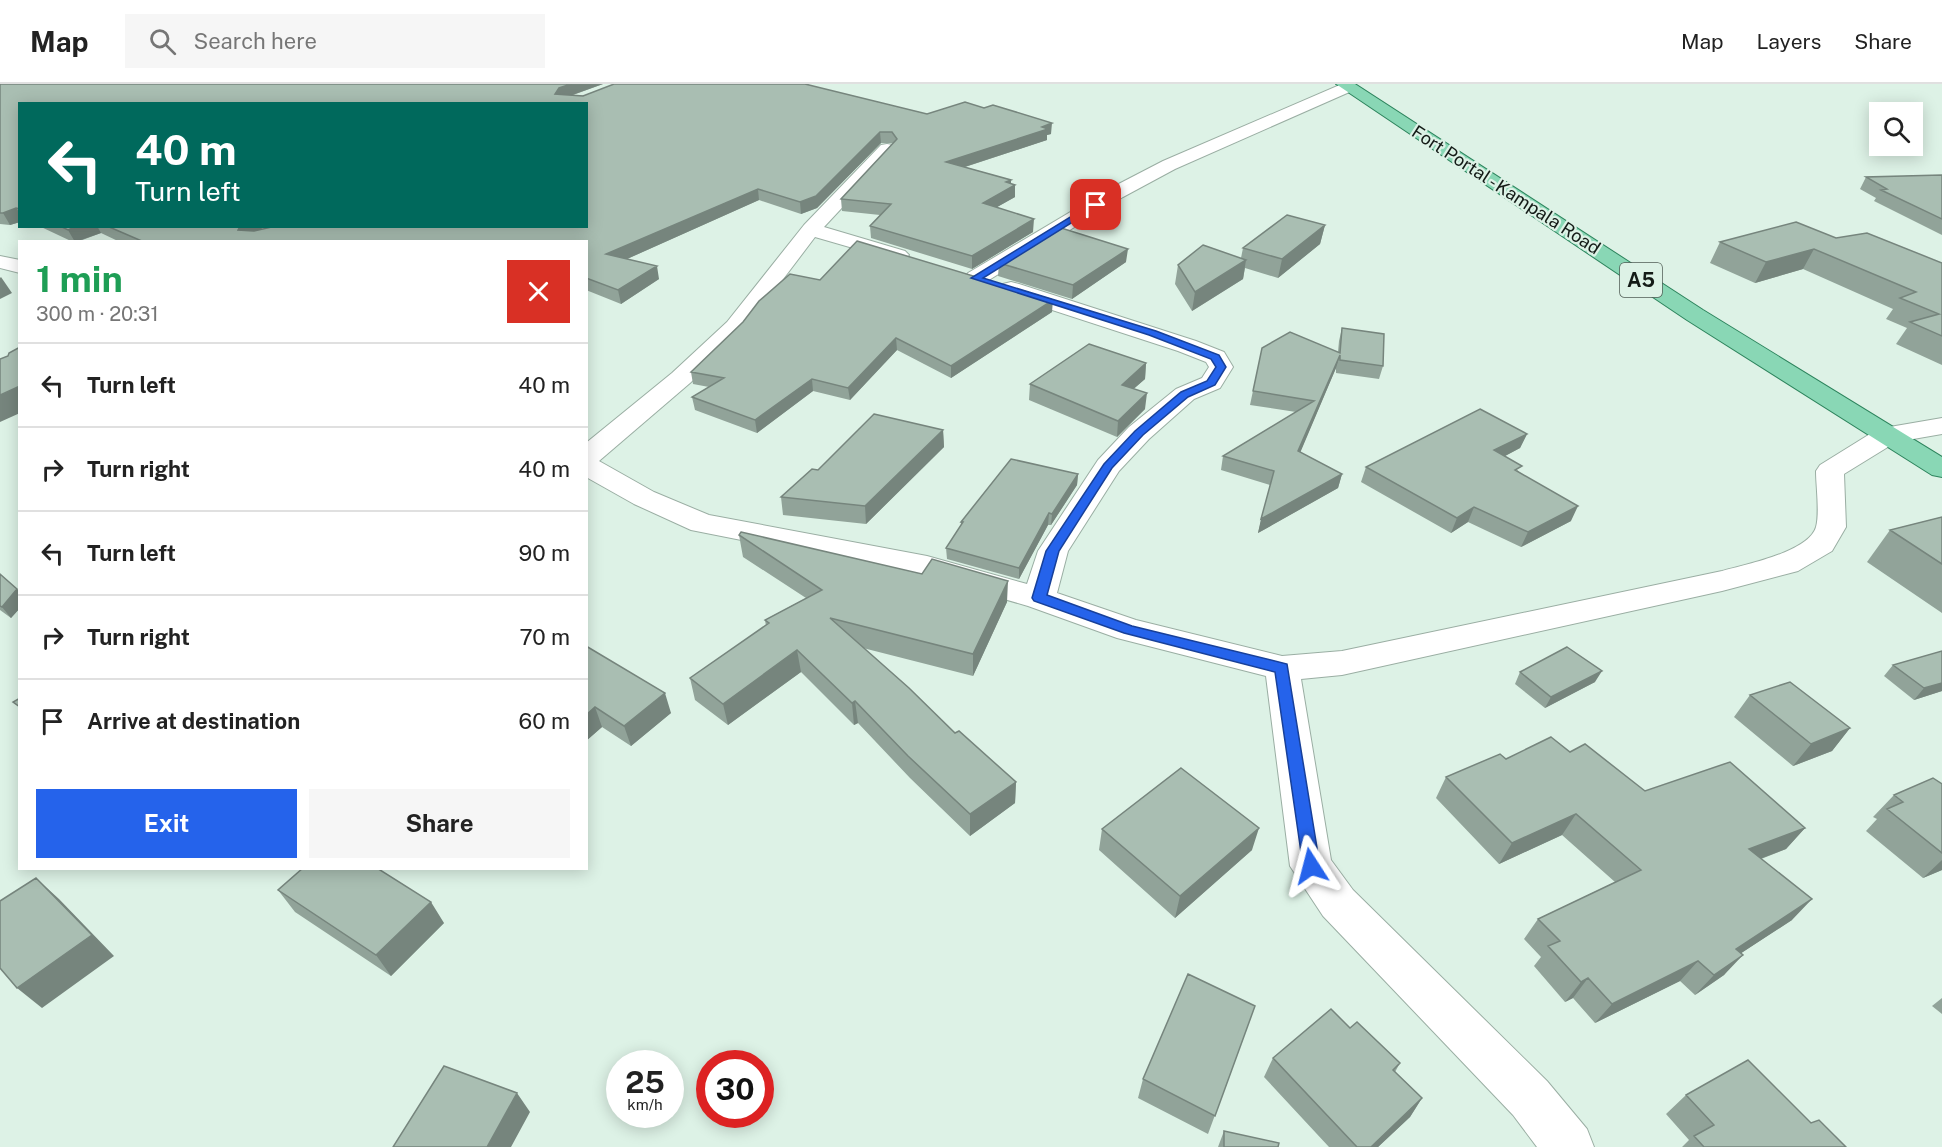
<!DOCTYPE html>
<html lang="en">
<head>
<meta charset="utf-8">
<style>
	:root { --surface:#fff; --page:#f6f6f6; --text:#222; --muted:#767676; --line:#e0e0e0; --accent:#2563eb }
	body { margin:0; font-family:"Public Sans",sans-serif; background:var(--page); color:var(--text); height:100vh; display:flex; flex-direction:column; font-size:22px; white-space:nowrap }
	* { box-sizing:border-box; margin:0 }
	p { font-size:20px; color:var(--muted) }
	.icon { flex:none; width:33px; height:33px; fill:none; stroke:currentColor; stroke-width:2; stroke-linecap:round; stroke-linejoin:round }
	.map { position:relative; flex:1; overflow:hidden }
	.panel { position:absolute; left:18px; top:156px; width:570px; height:630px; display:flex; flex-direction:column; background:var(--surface); border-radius:0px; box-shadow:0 3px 15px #0003 }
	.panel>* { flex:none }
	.top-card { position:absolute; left:18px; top:18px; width:570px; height:126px; border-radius:0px; box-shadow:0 3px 15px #0003; background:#00695c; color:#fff; overflow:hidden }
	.tools { position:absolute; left:1869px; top:18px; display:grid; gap:12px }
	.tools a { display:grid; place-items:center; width:54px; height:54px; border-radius:0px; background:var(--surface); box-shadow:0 3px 15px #0003; font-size:30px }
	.speed { position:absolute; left:606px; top:966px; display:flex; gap:12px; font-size:30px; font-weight:700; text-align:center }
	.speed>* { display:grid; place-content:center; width:78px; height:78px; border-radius:50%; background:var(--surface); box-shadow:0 3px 15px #0003; line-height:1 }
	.speed small { font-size:15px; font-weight:400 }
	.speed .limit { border:9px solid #d22; background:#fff; color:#111 }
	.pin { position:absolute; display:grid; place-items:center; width:51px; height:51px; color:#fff; margin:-26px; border-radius:12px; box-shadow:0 3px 9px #0006 }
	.me { position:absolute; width:66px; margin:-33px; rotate:351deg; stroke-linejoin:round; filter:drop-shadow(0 0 4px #0008) }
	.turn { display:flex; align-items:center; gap:21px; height:126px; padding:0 18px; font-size:27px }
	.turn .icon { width:78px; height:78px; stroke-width:2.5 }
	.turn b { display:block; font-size:42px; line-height:51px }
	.round { display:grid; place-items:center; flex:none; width:63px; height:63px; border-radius:0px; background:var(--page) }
	.summary { display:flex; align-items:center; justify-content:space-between; height:102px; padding:0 18px }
	h1 { font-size:36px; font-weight:700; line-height:45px; color:#1e9e55 }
	.primary-button { display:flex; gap:12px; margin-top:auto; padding:12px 18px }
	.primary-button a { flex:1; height:69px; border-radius:0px; background:var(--accent); color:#fff; font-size:24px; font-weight:700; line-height:69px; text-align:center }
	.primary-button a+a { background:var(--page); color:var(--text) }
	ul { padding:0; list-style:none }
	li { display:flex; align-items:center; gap:18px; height:84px; padding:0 18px; border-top:2px solid var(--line) }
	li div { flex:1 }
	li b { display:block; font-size:22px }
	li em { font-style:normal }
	header { display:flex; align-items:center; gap:36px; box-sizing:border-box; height:84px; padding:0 30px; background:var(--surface); border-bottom:2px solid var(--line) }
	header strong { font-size:28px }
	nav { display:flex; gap:33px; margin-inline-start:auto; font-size:21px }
	.search { width:420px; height:54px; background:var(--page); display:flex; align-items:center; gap:15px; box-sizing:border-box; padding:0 21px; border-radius:0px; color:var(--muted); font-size:22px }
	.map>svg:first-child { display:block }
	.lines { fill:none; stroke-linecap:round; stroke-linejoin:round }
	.minor-casing { stroke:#9aaea3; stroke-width:2 }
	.primary-casing { stroke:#2d845d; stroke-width:2 }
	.minor { fill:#fff; fill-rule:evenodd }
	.primary { fill:#89d7b5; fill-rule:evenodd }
	.wall { fill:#91a399 }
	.shaded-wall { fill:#76857d }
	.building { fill:#a9beb2; stroke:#76857d; stroke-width:1.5 }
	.route { fill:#2563eb; stroke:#184099; stroke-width:1.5 }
	.labels { text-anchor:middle; stroke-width:4.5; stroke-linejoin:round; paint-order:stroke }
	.far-street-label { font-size:18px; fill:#141b17; stroke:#ddf2e6 }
	.shield { fill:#ddf2e6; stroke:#505c55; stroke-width:1.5 }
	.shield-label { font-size:20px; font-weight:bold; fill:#141b17 }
</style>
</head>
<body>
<header>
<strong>Map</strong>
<div class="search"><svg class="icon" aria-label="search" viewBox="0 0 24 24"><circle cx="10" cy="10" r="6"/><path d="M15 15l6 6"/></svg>Search here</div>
<nav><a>Map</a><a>Layers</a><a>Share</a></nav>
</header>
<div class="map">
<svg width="1942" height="1063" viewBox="0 0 1942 1063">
	<rect width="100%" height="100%" fill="#ddf2e6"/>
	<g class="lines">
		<defs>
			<path id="minor" d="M 1342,0 L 1354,0 L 1356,3 L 1354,6 L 1175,85 L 1123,113 L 984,199 L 976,201 L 968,199 L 965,194 L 968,189 L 1109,105 L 1163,77 Z
				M 887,60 L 893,61 L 896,65 L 893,69 L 824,143 L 905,167 L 909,171 L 905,175 L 898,177 L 891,175 L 815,153 L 743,248 L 690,299 L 599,377 L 654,408 L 709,431 L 927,472 L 1027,500 L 1038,467 L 1098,376 L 1129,343 L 1176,305 L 1202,294 L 1209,283 L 1206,278 L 1178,267 L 1003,210 L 1000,205 L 1003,200 L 1011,198 L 1019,200 L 1196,257 L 1224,268 L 1233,283 L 1220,304 L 1194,315 L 1149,355 L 1119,387 L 1068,467 L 1057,509 L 1136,536 L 1282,572 L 1342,567 L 1722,487 C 1744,481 1809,468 1816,443 C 1820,429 1816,402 1816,387 L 1820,381 L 1878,345 L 1942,334 L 1942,350 L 1896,358 L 1844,390 L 1846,443 L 1832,467 L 1798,487 L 1722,507 L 1342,591 L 1301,595 L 1331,776 L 1353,806 L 1547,997 L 1587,1045 L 1594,1063 L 1537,1063 L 1513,1031 L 1323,832 L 1290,782 L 1266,592 L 1117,554 L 1028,522 L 924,492 L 691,446 L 634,420 L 586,393 L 586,359 L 672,289 L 727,238 L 804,141 L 881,61 Z
				M 0,172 L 20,176 L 20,189 L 0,184 Z"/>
			<path id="primary" d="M 1336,0 L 1355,0 L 1703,226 L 1942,373 L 1942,393 L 1932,391 L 1687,236 Z"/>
		</defs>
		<use href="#minor" class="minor-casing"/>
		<use href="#primary" class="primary-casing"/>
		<use href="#minor" class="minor"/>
		<use href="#primary" class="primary"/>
	</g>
	<path class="wall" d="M 0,0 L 603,0 L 573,11 L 927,30 L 1051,50 L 1047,51 L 1047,56 L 965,83 L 1011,96 L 1011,100 L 1015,101 L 1015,113 L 997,123 L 1033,148 L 972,185 L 871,154 L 870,142 L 880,131 L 842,127 L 841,115 L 893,59 L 881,59 L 817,124 L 801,130 L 759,116 L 627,175 L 659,195 L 621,220 L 586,206 L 586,158 L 120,158 L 101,149 L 77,158 L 73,158 L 39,142 L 266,142 L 259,147 L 586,142 L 20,20 L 20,138 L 10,141 L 0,140 Z
		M 1942,91 L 1942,151 L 1874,117 L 1876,114 L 1860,105 L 1866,93 Z
		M 1325,141 L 1320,160 L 1278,194 L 1245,184 L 1243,195 L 1192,227 L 1175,200 L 1178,181 L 1241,174 L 1243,164 Z
		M 1836,154 L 1942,179 L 1942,281 L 1896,260 L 1907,244 L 1886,235 L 1893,225 L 1803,185 L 1755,199 L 1710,179 L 1720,158 Z
		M 1126,178 L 1072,215 L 998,192 L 999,179 Z
		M 820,196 L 1052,228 L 951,294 L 897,266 L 850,316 L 813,307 L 757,349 L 695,326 L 692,313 L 709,303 L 693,300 L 691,288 Z
		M 1342,244 L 1383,282 L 1379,295 L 1336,289 L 1336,284 L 1300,368 L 1342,390 L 1338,404 L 1258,449 L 1270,401 L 1221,386 L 1223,372 L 1296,328 L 1250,321 L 1262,264 L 1338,268 L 1339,257 Z
		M 1146,279 L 1145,295 L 1133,305 L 1145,325 L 1117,353 L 1029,316 L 1030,300 Z
		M 943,346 L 944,363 L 866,440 L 783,431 L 781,413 Z
		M 1527,350 L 1520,364 L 1505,372 L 1519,388 L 1571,437 L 1521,463 L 1468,438 L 1451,449 L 1361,398 L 1366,383 Z
		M 1078,390 L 1077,401 L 1051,441 L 1048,441 L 1019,495 L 947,475 L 946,464 L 961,442 L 961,438 Z
		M 1942,433 L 1942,529 L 1867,478 L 1890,446 Z
		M 739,451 L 1007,518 L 973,592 L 863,564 L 955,649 L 1016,698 L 1015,719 L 970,752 L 910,694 L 858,639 L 854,641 L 801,588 L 728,641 L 695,616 L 690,594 L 766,542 L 765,536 L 806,514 L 743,473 Z
		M 0,490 L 20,508 L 20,524 L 11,534 L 0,526 Z
		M 586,562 L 671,629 L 631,662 L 602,643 L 586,657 Z
		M 1942,567 L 1942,607 L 1914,616 L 1884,592 L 1893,581 Z
		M 1520,588 L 1595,598 L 1545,624 L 1515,600 Z
		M 1750,611 L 1850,644 L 1832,667 L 1793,682 L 1734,633 Z
		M 1570,668 L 1645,707 L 1805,744 L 1786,765 L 1761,775 L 1792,836 L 1741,869 L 1724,891 L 1695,911 L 1680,897 L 1595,939 L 1573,914 L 1565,918 L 1534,882 L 1541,873 L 1524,855 L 1538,835 L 1615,798 L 1562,751 L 1499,780 L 1436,714 L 1446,693 L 1506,675 Z
		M 1942,700 L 1942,786 L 1923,794 L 1866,747 L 1877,735 L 1873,733 L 1894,711 Z
		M 1102,745 L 1252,766 L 1175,834 L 1099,766 Z
		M 278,806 L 444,839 L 391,892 L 295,828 Z
		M 1942,914 L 1942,930 L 1932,922 Z
		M 1255,922 L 1208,1050 L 1138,1014 L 1143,995 Z
		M 1350,944 L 1400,979 L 1395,988 L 1422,1014 L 1410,1033 L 1378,1063 L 1329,1063 L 1264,993 L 1273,974 Z
		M 1686,1011 L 1811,1039 L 1846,1063 L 1682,1063 L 1689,1056 L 1666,1030 Z
		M 1224,1047 L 1278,1063 L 1218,1063 Z"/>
	<path class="shaded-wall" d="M 571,0 L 603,0 L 561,15 L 555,10 L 559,4 Z
		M 1052,39 L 1051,50 L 1047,51 L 1047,56 L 946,89 L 946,78 Z
		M 880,48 L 881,59 L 817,124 L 801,130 L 800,118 Z
		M 1011,96 L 1011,103 L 1015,101 L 1015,113 L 983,131 L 983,119 L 1006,98 Z
		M 758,105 L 759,116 L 609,183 L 606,170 Z
		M 16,124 L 20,129 L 20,138 L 10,141 L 3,129 Z
		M 1034,135 L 1033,148 L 972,185 L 972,172 Z
		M 1325,141 L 1320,160 L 1278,194 L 1282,175 Z
		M 77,142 L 97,142 L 101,149 L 75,158 L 68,146 Z
		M 240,142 L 266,142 L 248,152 L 238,146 Z
		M 1128,165 L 1126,178 L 1072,215 L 1073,201 Z
		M 1814,165 L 1803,185 L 1755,199 L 1766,178 Z
		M 1246,176 L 1243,195 L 1192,227 L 1195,208 Z
		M 657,182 L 659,195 L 621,220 L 618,206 Z
		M 1,193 L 12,209 L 0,215 L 0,194 Z
		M 1053,216 L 1052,228 L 951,294 L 951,282 Z
		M 896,254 L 897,266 L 850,316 L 848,304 Z
		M 1340,271 L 1336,284 L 1295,381 L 1298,367 Z
		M 1146,279 L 1145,295 L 1120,317 L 1122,301 Z
		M 812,295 L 813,307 L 757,349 L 755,336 Z
		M 20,302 L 20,329 L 0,338 L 0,311 Z
		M 1147,309 L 1145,325 L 1117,353 L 1118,337 Z
		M 943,346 L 944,363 L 866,440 L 865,422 Z
		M 1527,350 L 1520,364 L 1488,381 L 1494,366 Z
		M 1078,390 L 1077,401 L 1051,441 L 1052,430 Z
		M 1342,390 L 1338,404 L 1258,449 L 1261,435 Z
		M 1578,422 L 1571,437 L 1521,463 L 1528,448 Z
		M 1474,423 L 1468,438 L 1451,449 L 1457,434 Z
		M 1049,429 L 1048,441 L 1019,495 L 1019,484 Z
		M 1008,497 L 1007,518 L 973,592 L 973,570 Z
		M 17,505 L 20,508 L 20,524 L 11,534 L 2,523 Z
		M 797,566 L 801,588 L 728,641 L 723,620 Z
		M 1602,587 L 1595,598 L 1545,624 L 1551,613 Z
		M 1942,599 L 1942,607 L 1914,616 L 1924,604 Z
		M 665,609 L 671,629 L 631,662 L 624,642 Z
		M 855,617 L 858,639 L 854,641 L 852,619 Z
		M 595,623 L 602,643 L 586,657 L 586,631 Z
		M 1850,644 L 1832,667 L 1793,682 L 1811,660 Z
		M 1016,698 L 1015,719 L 970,752 L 970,730 Z
		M 1576,730 L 1562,751 L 1499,780 L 1512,759 Z
		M 1259,744 L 1252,766 L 1175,834 L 1180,812 Z
		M 1805,744 L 1786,765 L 1731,786 L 1749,765 Z
		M 1942,776 L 1942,786 L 1923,794 Z
		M 36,794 L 59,815 L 114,872 L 42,924 L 17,904 Z
		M 1812,815 L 1792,836 L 1717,885 L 1736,865 Z
		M 431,818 L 444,839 L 391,892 L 376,871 Z
		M 1743,871 L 1724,891 L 1695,911 L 1714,891 Z
		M 1698,877 L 1680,897 L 1595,939 L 1612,920 Z
		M 1588,894 L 1573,914 L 1565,918 L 1581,898 Z
		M 517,1009 L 530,1028 L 511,1063 L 487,1063 Z
		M 1422,1014 L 1410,1033 L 1378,1063 L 1371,1063 Z"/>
	<path class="building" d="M 0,0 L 571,0 L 559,4 L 555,10 L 583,12 L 614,0 L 805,0 L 927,30 L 965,18 L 984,24 L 993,21 L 1052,39 L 1042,43 L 1048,45 L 946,78 L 1011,96 L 1006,98 L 1015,101 L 983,119 L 1034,135 L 972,172 L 870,142 L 891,120 L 841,115 L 897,55 L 892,48 L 880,48 L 816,112 L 800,118 L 758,105 L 606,170 L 657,182 L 618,206 L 586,194 L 586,158 L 144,158 L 107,142 L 240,142 L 238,146 L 254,147 L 276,142 L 586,142 L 586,20 L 20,20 L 20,125 L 16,124 L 3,129 L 0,129 Z
		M 1942,91 L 1942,135 L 1881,106 L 1887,105 L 1866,93 Z
		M 1287,131 L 1325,141 L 1282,175 L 1243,164 Z
		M 1796,138 L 1836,154 L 1867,149 L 1942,179 L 1942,252 L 1910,238 L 1939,230 L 1900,214 L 1916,208 L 1814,165 L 1766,178 L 1720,158 Z
		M 60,142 L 77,142 L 68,146 Z
		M 1058,143 L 1128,165 L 1073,201 L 999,179 Z
		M 857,157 L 1053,216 L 951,282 L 896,254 L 848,304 L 812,295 L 755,336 L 692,313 L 724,294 L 691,288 L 743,238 L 759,217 L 790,190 L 820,196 Z
		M 1203,161 L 1246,176 L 1195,208 L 1178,181 Z
		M 1342,244 L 1384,250 L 1383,282 L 1340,276 L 1340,271 L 1298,367 L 1342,390 L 1261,435 L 1274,387 L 1223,372 L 1314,317 L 1253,307 L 1262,264 L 1290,248 L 1340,269 Z
		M 1089,260 L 1146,279 L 1122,301 L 1147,309 L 1118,337 L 1030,300 Z
		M 20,263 L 20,302 L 0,311 L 0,275 L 8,272 L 9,269 Z
		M 1480,325 L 1527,350 L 1494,366 L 1522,382 L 1515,386 L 1578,422 L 1528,448 L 1474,423 L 1457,434 L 1366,383 Z
		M 874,330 L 943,346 L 865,422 L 781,413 L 812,385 L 818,386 Z
		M 1011,375 L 1078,390 L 1052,430 L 1049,429 L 1019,484 L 946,464 L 963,438 L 961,438 Z
		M 1942,433 L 1942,480 L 1890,446 Z
		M 741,448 L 922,490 L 932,475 L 1008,497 L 973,570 L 830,534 L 909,604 L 955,649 L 959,647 L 1016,698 L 970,730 L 908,672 L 855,617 L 852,619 L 797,566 L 723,620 L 690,594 L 769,539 L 765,536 L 822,506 L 739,451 Z
		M 0,490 L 17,505 L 2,523 L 0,522 Z
		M 586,562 L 665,609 L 624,642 L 595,623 L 586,631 Z
		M 1567,563 L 1602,587 L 1551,613 L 1520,588 Z
		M 1942,567 L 1942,599 L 1924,604 L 1893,581 Z
		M 1790,598 L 1850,644 L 1811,660 L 1750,611 Z
		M 20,614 L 20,623 L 13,618 Z
		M 1551,653 L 1570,668 L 1585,660 L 1645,707 L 1730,678 L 1805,744 L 1749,765 L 1812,815 L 1736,865 L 1743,871 L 1714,891 L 1698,877 L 1612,920 L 1588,894 L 1581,898 L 1548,862 L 1560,857 L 1538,835 L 1641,786 L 1576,730 L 1512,759 L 1446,693 L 1500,670 L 1506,675 Z
		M 1181,684 L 1259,744 L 1180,812 L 1102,745 Z
		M 1933,694 L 1942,700 L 1942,769 L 1887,725 L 1903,718 L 1894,711 Z
		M 303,784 L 377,784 L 431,818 L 376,871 L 278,806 Z
		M 36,794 L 92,851 L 17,904 L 0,884 L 0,817 Z
		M 1188,890 L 1255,922 L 1215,1032 L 1143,995 Z
		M 1331,925 L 1350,944 L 1357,938 L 1400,979 L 1393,986 L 1422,1014 L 1371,1063 L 1357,1063 L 1273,974 Z
		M 1748,976 L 1811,1039 L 1819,1036 L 1846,1063 L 1704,1063 L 1694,1052 L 1714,1041 L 1686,1011 Z
		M 444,982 L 517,1009 L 487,1063 L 393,1063 Z
		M 1224,1047 L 1279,1059 L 1278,1063 L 1224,1063 Z"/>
	<path class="route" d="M 1093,119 L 1100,121 L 983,194 L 1156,247 L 1219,271 L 1226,283 L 1215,301 L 1188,313 L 1143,351 L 1112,384 L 1059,467 L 1047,511 L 1132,542 L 1287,580 L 1320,782 L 1317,787 L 1311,790 L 1305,787 L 1303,782 L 1275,588 L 1124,549 L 1034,517 L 1032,514 L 1046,467 L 1104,380 L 1135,347 L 1181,308 L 1207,297 L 1216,283 L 1211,275 L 1149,251 L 971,194 Z"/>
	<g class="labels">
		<g class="far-street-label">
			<text transform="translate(1506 106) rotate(33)" y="6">Fort Portal - Kampala Road</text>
		</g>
		<rect class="shield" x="1620" y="179" width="42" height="34" rx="4.5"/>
		<g class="shield-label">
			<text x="1641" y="203">A5</text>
		</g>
	</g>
</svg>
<div class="tools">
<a><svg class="icon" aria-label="search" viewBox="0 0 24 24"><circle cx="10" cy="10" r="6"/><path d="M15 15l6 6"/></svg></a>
</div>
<div class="speed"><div>25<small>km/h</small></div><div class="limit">30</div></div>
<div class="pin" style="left:1096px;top:121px;background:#d93025"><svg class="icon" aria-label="arrive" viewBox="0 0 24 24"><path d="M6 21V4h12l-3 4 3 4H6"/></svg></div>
<svg class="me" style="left:1311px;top:782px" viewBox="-20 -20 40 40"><path d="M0-17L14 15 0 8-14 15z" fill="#2563eb" stroke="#fff" stroke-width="4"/></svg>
<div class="top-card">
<div class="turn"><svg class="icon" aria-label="left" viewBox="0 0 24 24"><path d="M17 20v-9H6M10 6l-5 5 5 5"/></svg><div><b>40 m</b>Turn left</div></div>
</div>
<section class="panel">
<div class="summary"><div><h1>1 min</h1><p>300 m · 20:31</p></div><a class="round" style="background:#d93025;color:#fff"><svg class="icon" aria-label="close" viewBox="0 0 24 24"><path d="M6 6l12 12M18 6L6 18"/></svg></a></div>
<ul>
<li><svg class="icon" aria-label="left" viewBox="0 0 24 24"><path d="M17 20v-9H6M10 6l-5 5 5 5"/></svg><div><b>Turn left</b></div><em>40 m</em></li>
<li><svg class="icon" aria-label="right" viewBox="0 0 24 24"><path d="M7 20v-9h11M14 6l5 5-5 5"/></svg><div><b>Turn right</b></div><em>40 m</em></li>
<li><svg class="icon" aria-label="left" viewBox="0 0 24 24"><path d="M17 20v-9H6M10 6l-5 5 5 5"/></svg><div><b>Turn left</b></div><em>90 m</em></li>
<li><svg class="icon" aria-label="right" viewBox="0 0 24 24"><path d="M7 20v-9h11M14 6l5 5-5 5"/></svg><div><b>Turn right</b></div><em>70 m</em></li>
<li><svg class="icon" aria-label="arrive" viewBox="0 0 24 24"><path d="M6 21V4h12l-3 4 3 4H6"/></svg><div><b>Arrive at destination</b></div><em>60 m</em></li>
</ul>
<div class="primary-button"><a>Exit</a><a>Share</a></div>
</section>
</div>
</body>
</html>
